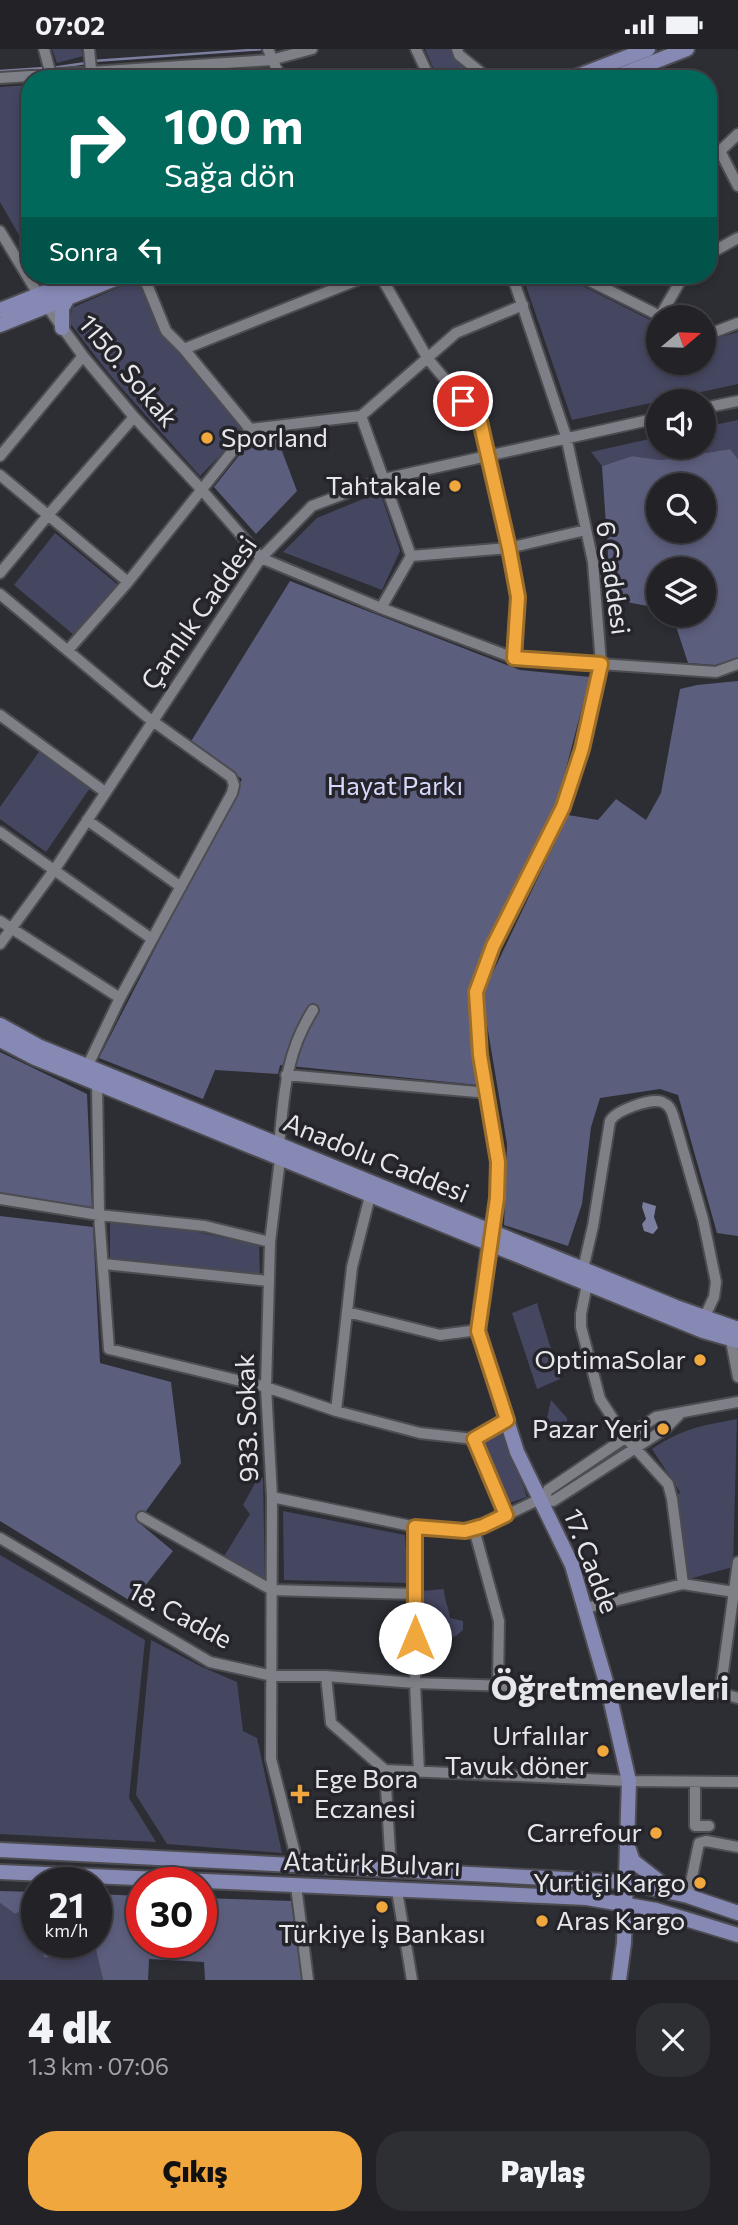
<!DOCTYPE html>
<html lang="tr">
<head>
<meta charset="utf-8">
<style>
	:root { --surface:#222227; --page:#2e2f33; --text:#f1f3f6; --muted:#a2a4a7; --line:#3f3f44; --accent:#efa73e }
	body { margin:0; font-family:Commissioner,sans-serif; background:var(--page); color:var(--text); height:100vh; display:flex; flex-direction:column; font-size:26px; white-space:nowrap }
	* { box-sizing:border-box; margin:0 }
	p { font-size:23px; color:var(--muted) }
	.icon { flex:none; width:38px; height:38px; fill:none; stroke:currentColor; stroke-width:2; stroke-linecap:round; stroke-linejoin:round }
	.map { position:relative; height:1931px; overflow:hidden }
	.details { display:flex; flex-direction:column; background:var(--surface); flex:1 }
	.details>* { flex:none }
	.top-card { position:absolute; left:21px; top:21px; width:696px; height:214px; border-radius:28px; box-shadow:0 4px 10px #0003,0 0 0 2px var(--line); background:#00695c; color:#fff; overflow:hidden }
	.needle { width:46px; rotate:71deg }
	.fabs { position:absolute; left:646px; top:256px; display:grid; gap:14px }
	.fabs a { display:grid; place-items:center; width:70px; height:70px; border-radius:50%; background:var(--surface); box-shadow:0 4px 10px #0003,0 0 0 2px var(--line); font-size:35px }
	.speed { position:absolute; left:21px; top:1818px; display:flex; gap:14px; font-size:35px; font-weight:700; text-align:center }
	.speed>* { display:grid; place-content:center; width:91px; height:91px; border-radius:50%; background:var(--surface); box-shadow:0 4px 10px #0003,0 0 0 2px var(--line); line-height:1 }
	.speed small { font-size:18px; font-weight:400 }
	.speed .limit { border:10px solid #d22; background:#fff; color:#111 }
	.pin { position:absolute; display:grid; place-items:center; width:60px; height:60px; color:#fff; margin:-30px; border:4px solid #fff; border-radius:50%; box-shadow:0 2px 7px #0007 }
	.me { position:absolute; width:77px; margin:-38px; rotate:0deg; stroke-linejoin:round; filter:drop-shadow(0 0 5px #0008) }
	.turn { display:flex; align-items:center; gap:24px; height:147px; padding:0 28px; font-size:32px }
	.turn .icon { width:91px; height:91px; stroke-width:2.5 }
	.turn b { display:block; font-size:49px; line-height:60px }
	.then { display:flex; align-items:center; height:66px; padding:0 28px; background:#0003; gap:14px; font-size:26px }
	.round { display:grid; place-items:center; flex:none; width:74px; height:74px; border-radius:28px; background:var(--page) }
	.head { display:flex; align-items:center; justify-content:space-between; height:119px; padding:0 28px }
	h1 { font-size:42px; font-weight:800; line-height:52px }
	.cta { display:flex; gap:14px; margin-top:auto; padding:14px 28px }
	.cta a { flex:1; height:80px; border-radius:28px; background:var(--accent); color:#111; font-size:28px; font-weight:800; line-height:80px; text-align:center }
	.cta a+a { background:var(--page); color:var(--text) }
	.status { display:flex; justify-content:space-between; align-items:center; height:49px; padding:0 35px; background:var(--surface); direction:ltr }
	.status svg { height:19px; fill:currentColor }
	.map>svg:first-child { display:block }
	.green { fill:#454660 }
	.forest { fill:#5c5e7d; fill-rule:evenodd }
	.water { fill:#7c7e9f }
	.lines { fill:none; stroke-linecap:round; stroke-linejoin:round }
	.stream { stroke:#7c7e9f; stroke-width:2.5 }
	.minor-casing { stroke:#4c4c51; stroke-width:14 }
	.major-casing { stroke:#4c4c51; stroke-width:18 }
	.minor { stroke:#7f8087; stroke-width:10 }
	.major { stroke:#8789b5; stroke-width:14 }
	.route-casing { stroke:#9b6d28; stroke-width:18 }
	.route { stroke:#efa73e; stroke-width:12 }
	.poi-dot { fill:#efa73e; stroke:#24242a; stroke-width:2.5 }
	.labels { text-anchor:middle; stroke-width:7; stroke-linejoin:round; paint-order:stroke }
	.street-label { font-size:26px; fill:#e6e7eb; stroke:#24242a }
	.poi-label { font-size:26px; fill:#e6e7eb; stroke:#24242a; text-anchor:end }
	.park-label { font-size:26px; fill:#d7d9fc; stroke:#24242a }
	.district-label { font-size:33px; font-weight:bold; fill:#e6e7eb; stroke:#24242a }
</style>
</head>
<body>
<div class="status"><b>07:02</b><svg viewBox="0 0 49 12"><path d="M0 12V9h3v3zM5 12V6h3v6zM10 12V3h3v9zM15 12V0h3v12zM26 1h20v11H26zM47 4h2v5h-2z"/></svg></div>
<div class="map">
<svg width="738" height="1931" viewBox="0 0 738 1931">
	<rect width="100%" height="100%" fill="#2d2e34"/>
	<path class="green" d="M 52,0 L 81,0 L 83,7 L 57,14 Z
		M 425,0 L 451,0 L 456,10 L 483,30 L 438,30 Z
		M 30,36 L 30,205 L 0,153 L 0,38 Z
		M 552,226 L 561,226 L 658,275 L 658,313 L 704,313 L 704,293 L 738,283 L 738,335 L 572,371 L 525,234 Z
		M 142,228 L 164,282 L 246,380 L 200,427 L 109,325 L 70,274 L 72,259 Z
		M 738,371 L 738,410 L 730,400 L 661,411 L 632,407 L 602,417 L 591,403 L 658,388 L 658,397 L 704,397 L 704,378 Z
		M 380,443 L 400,502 L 382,541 L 283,503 L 317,469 Z
		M 55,484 L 117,535 L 74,586 L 14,536 Z
		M 41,700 L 92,736 L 46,803 L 0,770 L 0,758 Z
		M 110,1173 L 168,1177 L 259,1196 L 260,1226 L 110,1211 Z
		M 537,1254 L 560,1330 L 537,1340 L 512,1264 Z
		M 551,1351 L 567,1369 L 567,1376 L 552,1388 L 544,1383 Z
		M 737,1370 L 733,1518 L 685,1531 L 675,1450 L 680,1443 L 652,1400 C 683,1379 701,1377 737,1370 Z
		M 504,1382 L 527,1448 L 504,1456 L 482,1393 Z
		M 259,1427 L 263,1429 L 265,1532 L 223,1509 L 250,1465 L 243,1456 Z
		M 283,1462 L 405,1486 L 408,1534 L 284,1531 Z
		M 0,1506 L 145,1591 L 129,1749 L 156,1793 L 0,1785 Z
		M 444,1540 C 444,1551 449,1558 450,1569 L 463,1572 L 463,1581 L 456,1587 L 443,1592 L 437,1589 L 425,1593 L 421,1542 Z
		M 151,1591 L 202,1618 L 237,1633 L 243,1682 L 257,1689 L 282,1804 L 167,1795 L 136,1746 Z
		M 35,1853 L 37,1894 L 41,1894 L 44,1909 L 97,1899 L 103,1931 L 0,1931 L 0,1854 L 15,1865 Z"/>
	<path class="forest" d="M 276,386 L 297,442 L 256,485 L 214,438 L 249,394 Z
		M 730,400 L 738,410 L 738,609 L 715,616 L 688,614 L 672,565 L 704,565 L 704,520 L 658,520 L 658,559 L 611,550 L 602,417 L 632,407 L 661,411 ZM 658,436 L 704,436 L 704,481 L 658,481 Z
		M 290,532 L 520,621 L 590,628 L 556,758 L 485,896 L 467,943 L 478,1036 L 280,1016 L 278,1025 L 215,1021 L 203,1050 L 99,1009 L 242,730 L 190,694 Z
		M 738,632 L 738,1187 L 717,1184 L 678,1046 L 660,1040 L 600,1049 L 591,1078 L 582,1155 L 568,1197 L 504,1176 L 507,1095 L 482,946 L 568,766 L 598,771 L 616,750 L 646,771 L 661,744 L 680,640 L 697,636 Z
		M 0,1003 L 87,1045 L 92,1158 L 0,1144 Z
		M 0,1167 L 93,1178 L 100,1314 L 171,1333 L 181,1414 L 138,1473 L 173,1502 L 132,1553 L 0,1472 Z
		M 0,1842 L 37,1843 L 37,1864 L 35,1854 L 15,1865 L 0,1854 Z
		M 96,1845 L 142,1847 L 142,1894 L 201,1894 L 201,1849 L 291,1852 L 302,1931 L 205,1931 L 204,1913 L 149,1910 L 148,1931 L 103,1931 L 96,1900 L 44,1909 L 41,1894 L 96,1894 Z"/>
	<path class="water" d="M 643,1153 L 656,1157 L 654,1168 L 658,1179 L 653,1185 L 644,1182 L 642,1175 L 646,1170 L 642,1158 Z"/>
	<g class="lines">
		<path class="stream" d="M 93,12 L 264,0
			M 52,19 L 86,14
			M 0,22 L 45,19"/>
		<defs>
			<path id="minor" d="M 44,0 L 51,26
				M 89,0 L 92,30
				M 268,0 L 281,30
				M 416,0 L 430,30
				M 457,0 L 459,6 L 489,30
				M 0,29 L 271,11 L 312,0
				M 720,102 L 738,137
				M 709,106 L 720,102 L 738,85
				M 0,182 L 38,245 L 83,307 L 134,368 L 201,440 L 261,509 L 381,559 L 514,609 L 716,623 L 738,615
				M 709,205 L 738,189
				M 143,226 L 166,282 L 184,300 L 250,380
				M 380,226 L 428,310 L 480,372 L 509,499 L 518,548 L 514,609
				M 578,226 L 662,268
				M 660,267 L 684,226
				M 704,287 L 738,274
				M 184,300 L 370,226
				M 704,359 L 738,352
				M 361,367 L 411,507 L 381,559
				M 0,407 L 83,307
				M 0,426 L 128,533
				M 411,507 L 509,499 L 586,481
				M 0,524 L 49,465 L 134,368
				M 0,545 L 147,668 L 231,728 L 234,736 L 232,744 L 120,949 L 87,1018
				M 69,600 L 128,533 L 250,380 L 361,367 L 456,284 L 523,256
				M 0,666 L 105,743
				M 87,771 L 181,838
				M 0,783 L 152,890
				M 0,872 L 120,949
				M 0,895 L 55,820 L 261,509 L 312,457 L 384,430 L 658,369
				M 286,1026 L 488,1044
				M 97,1035 L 99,1166 L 109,1300 L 266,1338 L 336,1362 L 420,1384 L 474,1390 L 507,1371
				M 279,1096 C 284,1046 285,1005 313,961
				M 280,1110 L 270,1193 L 266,1338 L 272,1448 L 271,1710 L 298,1816
				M 0,1150 L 99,1166 L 205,1177 L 270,1193
				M 491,1189 L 497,1149 L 498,1113 L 480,1006 L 476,942 L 493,897 L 563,758 L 582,700 L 601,615 L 593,513 L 566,387 L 512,226
				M 104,1215 L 269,1232
				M 583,1220 L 593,1177 L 610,1072 C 616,1061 651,1049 662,1053 C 669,1056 671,1060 673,1066 L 703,1170 L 716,1233 L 714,1248 L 704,1269
				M 587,1235 L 581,1265 L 581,1278 L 600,1350 L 625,1388 L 668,1435 L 672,1450 L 683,1535
				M 347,1263 L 440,1286 L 478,1281
				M 731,1292 L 738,1328
				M 336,1362 L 352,1218 L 370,1147
				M 474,1390 L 506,1466
				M 272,1448 L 416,1478 L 465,1482 L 483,1477 L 540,1450 L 553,1452 L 665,1380 L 680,1365
				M 544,1449 L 548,1441 L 656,1368 L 738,1353
				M 142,1468 L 272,1541 L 415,1545
				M 416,1478 L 415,1634 L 419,1723
				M 474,1480 L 499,1572 L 498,1635
				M 0,1489 L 210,1613 L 273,1627 L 326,1627 L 415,1634 L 720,1644 L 738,1649
				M 586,1559 L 683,1535 L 734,1543
				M 326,1627 L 331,1674 L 385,1721 L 629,1732 L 738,1733
				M 720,1644 L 738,1513
				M 385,1721 L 391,1820
				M 695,1734 L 695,1777 L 709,1777
				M 296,1837 L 308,1931
				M 397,1842 L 412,1931
				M 688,1847 L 699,1794 L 706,1792 L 738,1798"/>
			<path id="major" d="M 570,30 L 648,0
				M 610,30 L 687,0
				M 0,261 L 88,226
				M 0,276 L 125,226
				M 62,279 L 62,259 L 68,249
				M 0,976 L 38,997 L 676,1258 L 738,1280
				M 0,991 L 35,1009 L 703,1282 L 738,1292
				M 489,1196 L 478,1281 L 517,1403 L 572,1516 L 608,1640 L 629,1732 L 624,1894 L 619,1931
				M 628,1798 L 633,1812 L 669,1840
				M 0,1801 L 625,1833 L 688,1847 L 738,1864
				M 0,1823 L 587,1849 L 656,1861 L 738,1886"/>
		</defs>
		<use href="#minor" class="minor-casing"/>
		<use href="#major" class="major-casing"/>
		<use href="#minor" class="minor"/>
		<use href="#major" class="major"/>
	</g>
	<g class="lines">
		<defs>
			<path id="route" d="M 415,1589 L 415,1478 L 465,1482 L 483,1477 L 506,1466 L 474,1390 L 507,1371 L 478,1282 L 497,1149 L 498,1113 L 480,1006 L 476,943 L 493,897 L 563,758 L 582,700 L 601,615 L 514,609 L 518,548 L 509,499 L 480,372 L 463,352"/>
		</defs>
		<use href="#route" class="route-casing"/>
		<use href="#route" class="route"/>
	</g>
	<g class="poi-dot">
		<circle cx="207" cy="389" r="7"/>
		<circle cx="455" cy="437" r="7"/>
		<circle cx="700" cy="1311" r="7"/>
		<circle cx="663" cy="1380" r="7"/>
		<circle cx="603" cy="1702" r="7"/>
		<path d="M296.5 1734.5h7v7h7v7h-7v7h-7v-7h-7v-7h7z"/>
		<circle cx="656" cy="1784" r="7"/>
		<circle cx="700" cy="1834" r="7"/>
		<circle cx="382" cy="1858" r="7"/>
		<circle cx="542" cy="1872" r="7"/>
	</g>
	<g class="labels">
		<g class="street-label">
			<text transform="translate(128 322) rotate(50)" y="9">1150. Sokak</text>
			<text transform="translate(613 529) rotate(82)" y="9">6 Caddesi</text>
			<text transform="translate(199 564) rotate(-55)" y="9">Çamlık Caddesi</text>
			<text transform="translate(376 1109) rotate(22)" y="9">Anadolu Caddesi</text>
			<text transform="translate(247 1369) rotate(-92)" y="9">933. Sokak</text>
			<text transform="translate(591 1512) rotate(69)" y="9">17. Cadde</text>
			<text transform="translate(180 1566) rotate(28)" y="9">18. Cadde</text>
			<text transform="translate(372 1815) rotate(2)" y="9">Atatürk Bulvarı</text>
		</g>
		<g class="poi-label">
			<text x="221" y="398" text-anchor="start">Sporland</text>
			<text x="441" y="446">Tahtakale</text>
			<text x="686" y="1320">OptimaSolar</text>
			<text x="649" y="1389">Pazar Yeri</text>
			<text x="589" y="1696">Urfalılar<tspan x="589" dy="30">Tavuk döner</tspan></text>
			<text x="314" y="1739" text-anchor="start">Ege Bora<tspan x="314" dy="30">Eczanesi</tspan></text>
			<text x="642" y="1793">Carrefour</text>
			<text x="686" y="1843">Yurtiçi Kargo</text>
			<text x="556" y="1881" text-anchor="start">Aras Kargo</text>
			<text x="382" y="1894" text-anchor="middle">Türkiye İş Bankası</text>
		</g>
		<g class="park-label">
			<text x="395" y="746">Hayat Parkı</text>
		</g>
		<g class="district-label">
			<text x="610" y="1651">Öğretmenevleri</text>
		</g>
	</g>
</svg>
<div class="fabs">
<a><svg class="needle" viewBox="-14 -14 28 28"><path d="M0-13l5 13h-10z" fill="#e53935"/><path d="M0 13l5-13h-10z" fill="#a2a4a7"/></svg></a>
<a><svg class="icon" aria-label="sound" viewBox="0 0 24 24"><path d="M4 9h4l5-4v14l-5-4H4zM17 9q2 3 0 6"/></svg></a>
<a><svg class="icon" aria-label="search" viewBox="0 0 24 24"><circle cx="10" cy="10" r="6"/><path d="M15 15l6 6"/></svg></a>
<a><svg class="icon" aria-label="layers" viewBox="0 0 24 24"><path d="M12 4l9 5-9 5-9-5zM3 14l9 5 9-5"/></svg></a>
</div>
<div class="speed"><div>21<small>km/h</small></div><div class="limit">30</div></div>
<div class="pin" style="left:463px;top:352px;background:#d93025"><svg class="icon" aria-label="arrive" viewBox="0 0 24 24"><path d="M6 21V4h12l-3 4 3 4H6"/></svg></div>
<svg class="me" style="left:415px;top:1589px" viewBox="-20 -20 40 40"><circle r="19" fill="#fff"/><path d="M0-13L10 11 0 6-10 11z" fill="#efa73e"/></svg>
<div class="top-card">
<div class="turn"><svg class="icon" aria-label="right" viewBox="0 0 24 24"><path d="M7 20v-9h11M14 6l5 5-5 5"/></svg><div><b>100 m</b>Sağa dön</div></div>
<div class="then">Sonra<svg class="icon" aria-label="left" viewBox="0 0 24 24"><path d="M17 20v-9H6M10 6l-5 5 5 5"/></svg></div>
</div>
</div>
<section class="details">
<div class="head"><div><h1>4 dk</h1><p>1.3 km · 07:06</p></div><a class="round"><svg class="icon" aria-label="close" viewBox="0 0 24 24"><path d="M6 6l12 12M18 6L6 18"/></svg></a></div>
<div class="cta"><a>Çıkış</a><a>Paylaş</a></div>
</section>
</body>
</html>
